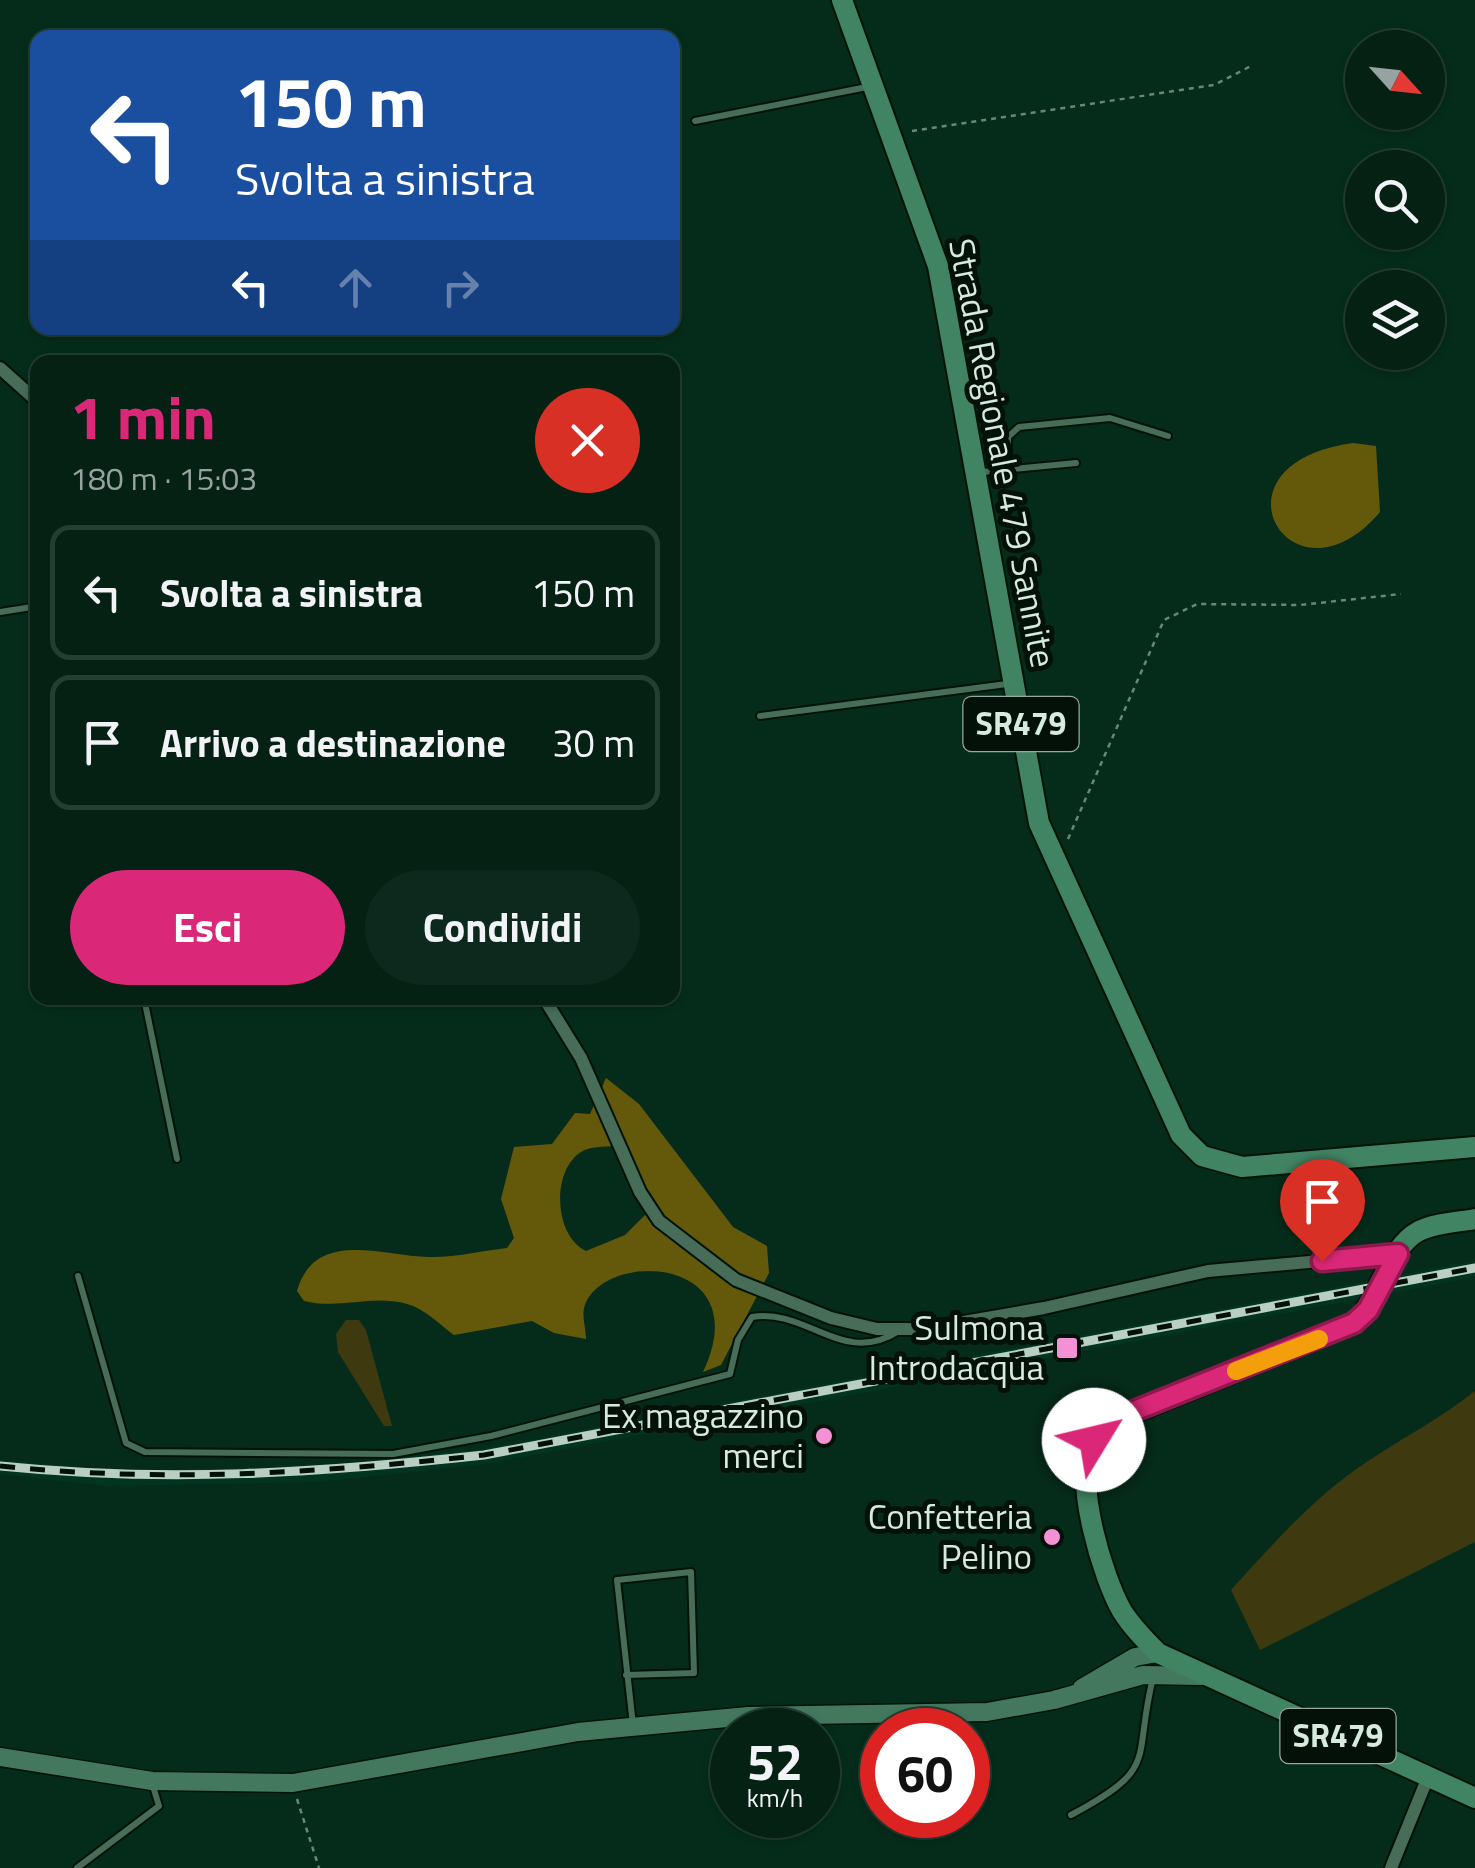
<!DOCTYPE html>
<html lang="it">
<head>
<meta charset="utf-8">
<style>
	:root { --surface:#042114; --page:#0d291d; --text:#f1f3f6; --muted:#97a3a0; --line:#253e34; --accent:#db2777 }
	body { margin:0; font-family:"Titillium Web",sans-serif; background:var(--page); color:var(--text); height:100vh; display:flex; flex-direction:column; font-size:38px; white-space:nowrap }
	* { box-sizing:border-box; margin:0 }
	p { font-size:32px; color:var(--muted) }
	.icon { flex:none; width:55px; height:55px; fill:none; stroke:currentColor; stroke-width:2; stroke-linecap:round; stroke-linejoin:round }
	.map { position:relative; flex:1; overflow:hidden }
	.details { position:absolute; left:30px; top:355px; width:650px; height:650px; display:flex; flex-direction:column; background:var(--surface); border-radius:20px; box-shadow:0 2px 8px #0004,0 0 0 2px var(--line) }
	.details>* { flex:none }
	.top-card { position:absolute; left:30px; top:30px; width:650px; height:305px; border-radius:20px; box-shadow:0 2px 8px #0004,0 0 0 2px var(--line); background:#1a4fa0; color:#fff; overflow:hidden }
	.needle { width:65px; rotate:117deg }
	.fabs { position:absolute; left:1345px; top:30px; display:grid; gap:20px }
	.fabs a { display:grid; place-items:center; width:100px; height:100px; border-radius:50%; background:var(--surface); box-shadow:0 2px 8px #0004,0 0 0 2px var(--line); font-size:50px }
	.speed { position:absolute; left:710px; top:1708px; display:flex; gap:20px; font-size:50px; font-weight:700; text-align:center }
	.speed>* { display:grid; place-content:center; width:130px; height:130px; border-radius:50%; background:var(--surface); box-shadow:0 2px 8px #0004,0 0 0 2px var(--line); line-height:1 }
	.speed small { font-size:25px; font-weight:400 }
	.speed .limit { border:15px solid #d22; background:#fff; color:#111 }
	.pin { position:absolute; display:grid; place-items:center; width:85px; height:85px; color:#fff; margin:-102px -42px; border-radius:50% 50% 50% 0; rotate:-45deg; box-shadow:0 0 10px #0007 }
	.pin .icon { rotate:45deg }
	.me { position:absolute; width:110px; margin:-55px; rotate:54deg; stroke-linejoin:round; filter:drop-shadow(0 0 8px #0008) }
	.turn { display:flex; align-items:center; gap:35px; height:210px; padding:0 40px; font-size:45px }
	.turn .icon { width:130px; height:130px; stroke-width:2.5 }
	.turn b { display:block; font-size:70px; line-height:85px }
	.lanes { display:flex; align-items:center; height:95px; padding:0 40px; background:#0003; justify-content:center; gap:50px; direction:ltr }
	.lanes .off { opacity:.35 }
	.round { display:grid; place-items:center; flex:none; width:105px; height:105px; border-radius:52px; background:var(--page) }
	.headline { display:flex; align-items:center; justify-content:space-between; height:170px; padding:0 40px }
	h1 { font-size:60px; font-weight:700; line-height:75px; color:var(--accent) }
	.cta { display:flex; gap:20px; margin-top:auto; padding:20px 40px }
	.cta a { flex:1; height:115px; border-radius:60px; background:var(--accent); color:#fff; font-size:40px; font-weight:700; line-height:115px; text-align:center }
	.cta a+a { background:var(--page); color:var(--text) }
	ul { padding:0; list-style:none }
	li { display:flex; align-items:center; gap:30px; height:135px; margin:0 20px 15px; padding:0 20px; border:5px solid var(--line); border-radius:20px }
	li div { flex:1 }
	li b { display:block; font-size:38px }
	li em { font-style:normal }
	.map>svg:first-child { display:block }
	.built { fill:#023521 }
	.green { fill:#3f3910 }
	.forest { fill:#64590a; fill-rule:evenodd }
	.lines { fill:none; stroke-linecap:round; stroke-linejoin:round }
	.lane-casing { stroke:#001307; stroke-width:10 }
	.street-casing { stroke:#001307; stroke-width:16 }
	.secondary-casing { stroke:#001307; stroke-width:21 }
	.primary-casing { stroke:#001307; stroke-width:24 }
	.path { stroke:#698778; stroke-width:2.5; stroke-dasharray:5 5; stroke-linecap:butt }
	.lane { stroke:#476c58; stroke-width:6 }
	.street { stroke:#476c58; stroke-width:12 }
	.secondary { stroke:#44785e; stroke-width:18 }
	.primary { stroke:#418463; stroke-width:20 }
	.rail-casing { stroke:#b8cfc2; stroke-width:9 }
	.rail { stroke:#031109; stroke-width:5; stroke-dasharray:15; stroke-linecap:butt }
	.route-casing { stroke:#8e194d; stroke-width:25 }
	.route { stroke:#db2777; stroke-width:18 }
	.slow { stroke:#f59e0b; stroke-width:18 }
	.poi-dot { fill:#f491d4; stroke:#031109; stroke-width:4 }
	.labels { text-anchor:middle; stroke-width:10; stroke-linejoin:round; paint-order:stroke }
	.shield { fill:#031109; stroke:#97a99e; stroke-width:2.5 }
	.shield-label { font-size:32px; font-weight:bold; fill:#d6eade }
	.street-label { font-size:35px; fill:#d6eade; stroke:#031109 }
	.poi-label { font-size:35px; fill:#d6eade; stroke:#031109; text-anchor:end }
</style>
</head>
<body>
<div class="map">
<svg width="1475" height="1868" viewBox="0 0 1475 1868">
	<rect width="100%" height="100%" fill="#052c1b"/>
	<path class="built" d="M 1475,1261 L 1475,1277 L 485,1464 L 318,1482 L 107,1486 L 0,1474 L 0,1460 L 108,1471 L 317,1467 L 483,1449 Z"/>
	<path class="green" d="M 346,1320 L 359,1320 L 366,1330 L 392,1426 L 384,1426 L 338,1352 L 336,1334 Z
		M 1475,1391 L 1475,1542 L 1260,1650 L 1231,1590 C 1272,1545 1314,1497 1365,1463 C 1402,1438 1440,1419 1475,1391 Z"/>
	<path class="forest" d="M 1353,443 L 1376,446 L 1380,512 C 1292,616 1200,464 1353,443 Z
		M 606,1078 L 639,1104 L 733,1227 L 767,1246 L 769,1273 L 721,1365 L 703,1372 C 759,1254 600,1249 584,1308 C 582,1316 586,1330 586,1339 L 554,1333 L 532,1321 L 454,1335 C 440,1325 424,1308 407,1304 C 372,1294 339,1310 304,1301 L 297,1291 C 315,1228 382,1256 428,1257 C 453,1258 481,1251 507,1248 L 514,1238 L 501,1199 L 514,1147 L 552,1144 L 575,1113 L 590,1114 ZM 614,1146 L 646,1214 L 625,1235 L 586,1251 C 554,1236 551,1171 581,1152 C 590,1146 604,1147 614,1146 Z"/>
	<g class="lines">
		<defs>
			<path id="lane" d="M 695,121 L 867,87
				M 1008,469 L 1008,437 L 1019,427 L 1110,418 L 1168,436
				M 982,472 L 1076,463
				M 31,608 L 38,629
				M 0,612 L 38,606
				M 760,716 L 1007,684
				M 144,998 L 177,1159
				M 78,1276 L 126,1443 L 145,1452 L 393,1454 L 491,1436 L 730,1374 L 738,1340 L 752,1317 C 808,1308 842,1367 899,1331
				M 626,1675 L 694,1673 L 691,1572 L 617,1580 L 633,1725
				M 1071,1815 C 1161,1767 1132,1762 1153,1678
				M 77,1868 L 159,1806 L 152,1783"/>
			<path id="street" d="M 0,368 L 38,402
				M 544,998 L 581,1058 L 640,1192 L 659,1221 L 736,1280 L 831,1318 L 877,1329 L 923,1329 L 1044,1308 L 1208,1271 L 1398,1254
				M 1391,1868 L 1428,1777"/>
			<path id="secondary" d="M 1082,1688 L 1135,1657 L 1158,1653
				M 0,1757 L 152,1781 L 293,1783 L 578,1732 L 748,1716 L 987,1712 L 1054,1700 L 1143,1675 L 1201,1676"/>
			<path id="primary" d="M 842,0 L 938,266 L 1039,823 L 1181,1135 L 1202,1156 L 1242,1167 L 1475,1147
				M 1475,1219 C 1458,1222 1435,1223 1419,1231 C 1387,1248 1381,1299 1354,1323 L 1121,1418 C 1110,1425 1098,1432 1092,1444 C 1073,1480 1103,1578 1122,1611 C 1132,1627 1145,1640 1158,1653 L 1475,1798"/>
		</defs>
		<use href="#lane" class="lane-casing"/>
		<use href="#street" class="street-casing"/>
		<use href="#secondary" class="secondary-casing"/>
		<use href="#primary" class="primary-casing"/>
		<path class="path" d="M 912,131 L 1214,85 L 1253,65
			M 1068,839 L 1164,620 L 1197,604 L 1300,605 L 1401,594
			M 297,1799 L 319,1868"/>
		<use href="#lane" class="lane"/>
		<use href="#street" class="street"/>
		<use href="#secondary" class="secondary"/>
		<use href="#primary" class="primary"/>
		<defs>
			<path id="rail" d="M 0,1466 C 167,1483 318,1473 484,1455 L 1475,1268"/>
		</defs>
		<use href="#rail" class="rail-casing"/>
		<use href="#rail" class="rail"/>
	</g>
	<g class="lines">
		<defs>
			<path id="route" d="M 1094,1440 L 1134,1411 L 1354,1323 L 1368,1310 L 1398,1254 L 1322,1261"/>
		</defs>
		<use href="#route" class="route-casing"/>
		<use href="#route" class="route"/>
		<path class="slow" d="M 1236,1371 L 1319,1339"/>
	</g>
	<g class="poi-dot">
		<rect x="1055" y="1336" width="24" height="24" rx="5"/>
		<circle cx="824" cy="1436" r="10"/>
		<circle cx="1052" cy="1537" r="10"/>
	</g>
	<g class="labels">
		<g class="shield">
			<rect x="963.5" y="697" width="115" height="54" rx="8"/>
			<rect x="1280.5" y="1709" width="115" height="54" rx="8"/>
		</g>
		<g class="shield-label">
			<text x="1021" y="735">SR479</text>
			<text x="1338" y="1747">SR479</text>
		</g>
		<g class="street-label">
			<text transform="translate(1002 453) rotate(79)" y="12">Strada Regionale 479 Sannite</text>
		</g>
		<g class="poi-label">
			<text x="1044" y="1340">Sulmona<tspan x="1044" dy="40">Introdacqua</tspan></text>
			<text x="804" y="1428">Ex magazzino<tspan x="804" dy="40">merci</tspan></text>
			<text x="1032" y="1529">Confetteria<tspan x="1032" dy="40">Pelino</tspan></text>
		</g>
	</g>
</svg>
<div class="fabs">
<a><svg class="needle" viewBox="-14 -14 28 28"><path d="M0-13l5 13h-10z" fill="#e53935"/><path d="M0 13l5-13h-10z" fill="#97a3a0"/></svg></a>
<a><svg class="icon" aria-label="search" viewBox="0 0 24 24"><circle cx="10" cy="10" r="6"/><path d="M15 15l6 6"/></svg></a>
<a><svg class="icon" aria-label="layers" viewBox="0 0 24 24"><path d="M12 4l9 5-9 5-9-5zM3 14l9 5 9-5"/></svg></a>
</div>
<div class="speed"><div>52<small>km/h</small></div><div class="limit">60</div></div>
<div class="pin" style="left:1322px;top:1261px;background:#d93025"><svg class="icon" aria-label="arrive" viewBox="0 0 24 24"><path d="M6 21V4h12l-3 4 3 4H6"/></svg></div>
<svg class="me" style="left:1094px;top:1440px" viewBox="-20 -20 40 40"><circle r="19" fill="#fff"/><path d="M0-13L10 11 0 6-10 11z" fill="#db2777"/></svg>
<div class="top-card">
<div class="turn"><svg class="icon" aria-label="left" viewBox="0 0 24 24"><path d="M17 20v-9H6M10 6l-5 5 5 5"/></svg><div><b>150 m</b>Svolta a sinistra</div></div>
<div class="lanes"><svg class="icon" aria-label="left" viewBox="0 0 24 24"><path d="M17 20v-9H6M10 6l-5 5 5 5"/></svg><svg class="icon off" aria-label="ahead" viewBox="0 0 24 24"><path d="M12 20V5M6 11l6-6 6 6"/></svg><svg class="icon off" aria-label="right" viewBox="0 0 24 24"><path d="M7 20v-9h11M14 6l5 5-5 5"/></svg></div>
</div>
<section class="details">
<div class="headline"><div><h1>1 min</h1><p>180 m · 15:03</p></div><a class="round" style="background:#d93025;color:#fff"><svg class="icon" aria-label="close" viewBox="0 0 24 24"><path d="M6 6l12 12M18 6L6 18"/></svg></a></div>
<ul>
<li><svg class="icon" aria-label="left" viewBox="0 0 24 24"><path d="M17 20v-9H6M10 6l-5 5 5 5"/></svg><div><b>Svolta a sinistra</b></div><em>150 m</em></li>
<li><svg class="icon" aria-label="arrive" viewBox="0 0 24 24"><path d="M6 21V4h12l-3 4 3 4H6"/></svg><div><b>Arrivo a destinazione</b></div><em>30 m</em></li>
</ul>
<div class="cta"><a>Esci</a><a>Condividi</a></div>
</section>
</div>
</body>
</html>
